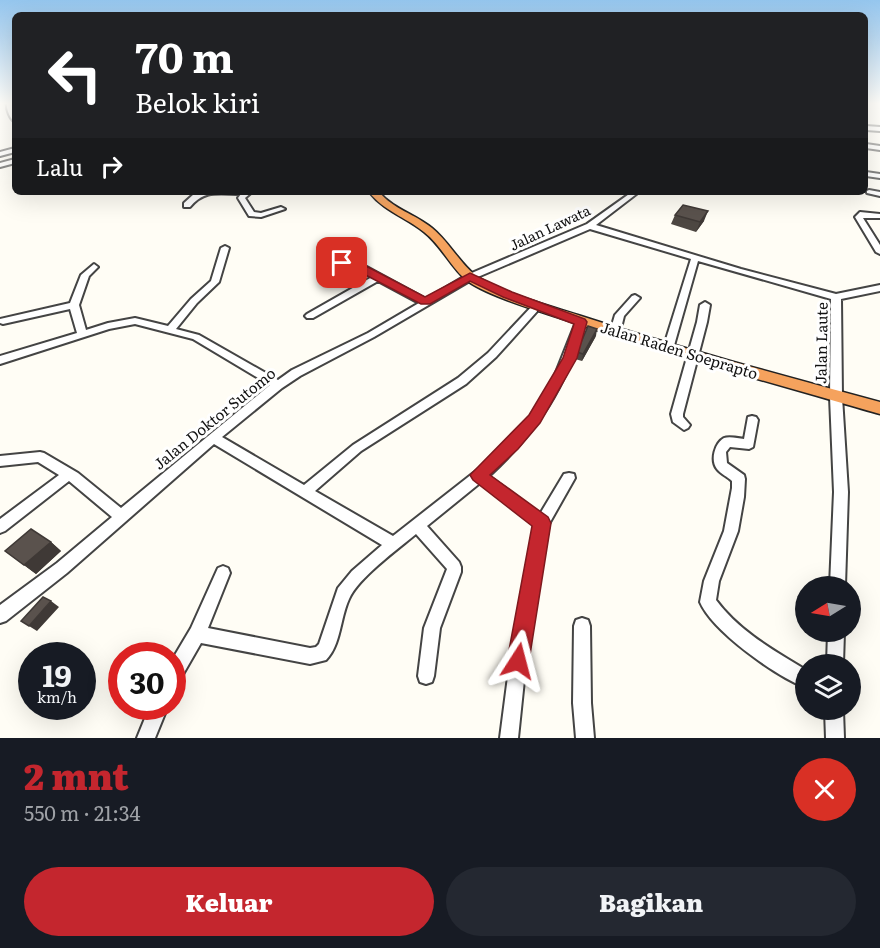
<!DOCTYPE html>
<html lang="id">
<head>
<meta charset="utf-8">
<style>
	:root { --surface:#171b24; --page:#242831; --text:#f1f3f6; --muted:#9ea1a6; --accent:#c4262e }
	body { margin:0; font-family:Literata,serif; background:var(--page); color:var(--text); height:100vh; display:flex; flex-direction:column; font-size:22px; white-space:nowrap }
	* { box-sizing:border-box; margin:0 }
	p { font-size:20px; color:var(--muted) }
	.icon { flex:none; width:33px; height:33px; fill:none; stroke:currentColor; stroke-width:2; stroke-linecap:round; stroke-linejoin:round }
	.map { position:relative; height:738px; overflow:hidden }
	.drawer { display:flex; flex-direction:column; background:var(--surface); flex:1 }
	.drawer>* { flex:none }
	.banner { position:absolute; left:12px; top:12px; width:856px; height:183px; border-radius:9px; box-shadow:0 6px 24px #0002; background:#202124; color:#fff; overflow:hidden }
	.needle { width:39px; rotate:259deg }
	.fabs { position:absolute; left:795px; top:576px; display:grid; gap:12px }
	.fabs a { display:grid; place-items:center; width:66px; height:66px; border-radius:50%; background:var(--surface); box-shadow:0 6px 24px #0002; font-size:30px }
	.speed { position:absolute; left:18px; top:642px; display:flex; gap:12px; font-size:30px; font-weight:700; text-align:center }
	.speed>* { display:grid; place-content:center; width:78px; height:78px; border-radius:50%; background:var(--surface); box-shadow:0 6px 24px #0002; line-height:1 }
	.speed small { font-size:15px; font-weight:400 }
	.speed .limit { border:9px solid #d22; background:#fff; color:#111 }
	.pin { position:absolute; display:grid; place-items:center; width:51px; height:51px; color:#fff; margin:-26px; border-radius:12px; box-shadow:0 3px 9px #0006 }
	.me { position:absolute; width:66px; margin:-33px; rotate:9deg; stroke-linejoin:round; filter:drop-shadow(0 0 4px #0008) }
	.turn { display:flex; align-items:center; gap:21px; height:126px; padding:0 24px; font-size:27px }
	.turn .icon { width:78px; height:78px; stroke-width:2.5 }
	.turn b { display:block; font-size:42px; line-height:51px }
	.then { display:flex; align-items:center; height:57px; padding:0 24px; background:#0003; gap:12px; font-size:22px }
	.round { display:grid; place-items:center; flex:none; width:63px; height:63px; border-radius:32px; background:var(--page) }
	.summary { display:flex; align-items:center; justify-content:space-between; height:102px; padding:0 24px }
	h1 { font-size:36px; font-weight:800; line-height:45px; color:var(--accent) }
	.cta { display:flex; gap:12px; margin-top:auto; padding:12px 24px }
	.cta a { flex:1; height:69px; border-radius:36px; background:var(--accent); color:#fff; font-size:24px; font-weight:800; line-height:69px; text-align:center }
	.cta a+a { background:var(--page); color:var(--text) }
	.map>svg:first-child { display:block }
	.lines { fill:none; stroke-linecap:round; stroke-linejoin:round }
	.minor-casing { stroke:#444; stroke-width:4 }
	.highway-casing { stroke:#222; stroke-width:3 }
	.minor { fill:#fff; fill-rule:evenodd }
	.highway { fill:#f5a25d; fill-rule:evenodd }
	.wall { fill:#4d4742 }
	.shaded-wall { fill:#3f3936 }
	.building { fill:#5a524d; stroke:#3f3936; stroke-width:1.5 }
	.route { fill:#c4262e; stroke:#7f191e; stroke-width:1.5 }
	.labels { text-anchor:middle; stroke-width:6; stroke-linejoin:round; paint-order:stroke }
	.far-street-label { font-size:14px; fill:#111; stroke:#fff }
	.street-label { font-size:15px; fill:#111; stroke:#fff }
</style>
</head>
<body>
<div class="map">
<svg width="880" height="738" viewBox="0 0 880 738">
	<rect width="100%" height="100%" fill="#fffdf5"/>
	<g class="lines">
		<defs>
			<path id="minor" d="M 7,103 L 12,103 C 11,110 15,115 15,122 C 10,119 6,109 7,103 Z
				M 866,126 L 880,127 L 880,131 L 866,130 Z
				M 866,144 L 880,146 L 880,150 L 866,148 Z
				M 15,148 L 15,152 L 0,156 L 0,152 Z
				M 15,159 L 15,163 L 0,167 L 0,163 Z
				M 866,172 L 880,174 L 880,178 L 866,176 Z
				M 869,190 L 880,192 L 880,196 L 867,193 L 867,191 Z
				M 199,192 L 252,192 L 245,198 L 254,212 L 261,213 L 281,207 L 285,209 L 261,217 L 249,216 L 238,198 L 241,194 C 219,194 205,189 190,207 L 184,207 L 184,203 L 194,194 Z
				M 632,192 L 639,192 L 596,225 L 741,269 L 836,294 L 880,285 L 880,291 L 841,299 L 842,397 L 848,492 L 845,586 L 830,586 L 834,492 L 830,397 L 831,299 L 698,261 L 673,349 L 672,351 L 664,351 L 663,349 L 691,259 L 590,229 L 473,279 L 374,337 L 300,376 L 282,388 L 222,437 L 304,485 L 353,445 L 458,378 L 488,353 L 534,304 L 540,304 L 542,306 L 540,308 L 496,357 L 466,384 L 361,451 L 315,491 L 393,536 L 481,467 L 521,429 L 539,404 L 553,380 L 576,322 L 581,319 L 584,320 L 586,322 C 565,387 540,429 489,476 L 540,514 L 564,474 L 569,473 L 574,474 L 575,478 L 549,524 L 526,661 L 518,738 L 500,738 L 510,661 L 535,525 L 480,483 L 427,526 L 459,562 L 461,567 L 461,572 L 440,628 L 434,676 L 432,682 L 426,684 L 420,682 L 418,676 L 424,628 L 447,569 L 416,534 C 398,549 358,578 349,599 C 340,618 341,645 326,660 L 310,664 L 201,643 L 178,683 L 172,685 L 172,660 L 191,628 L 218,568 L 223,566 L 228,568 L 230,573 L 208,628 L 310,648 L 316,647 L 319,644 L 338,588 L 352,571 L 382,545 L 214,444 L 67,573 L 6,621 L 0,623 L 0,605 L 57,563 L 112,517 L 69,481 L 5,531 L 0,533 L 0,519 L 59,475 L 38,462 L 0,466 L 0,456 L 40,452 L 44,453 L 78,473 L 121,508 L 270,385 L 193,339 L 135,324 L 109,329 L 0,364 L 0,356 L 77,333 L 70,309 L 3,324 L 0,323 L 0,319 L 70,303 L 81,275 L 94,264 L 98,267 L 89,276 L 79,305 L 86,330 L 108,323 L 135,318 L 168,326 L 191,299 L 211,281 L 221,248 L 225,246 L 229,248 L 219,282 L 197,303 L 176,329 L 199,335 L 278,380 L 292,370 L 368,333 L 419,303 L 378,281 L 313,318 L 307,318 L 305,316 L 307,314 L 372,277 L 357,269 L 339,265 L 339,261 L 363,265 L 426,299 L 467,275 L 587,224 Z
				M 860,212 L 880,214 L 880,218 L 863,218 L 880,245 L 880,254 L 876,252 L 855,217 Z
				M 635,295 L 640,298 L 624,316 L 620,332 L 615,335 L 612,334 L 610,332 L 615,315 L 632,296 Z
				M 705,302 L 710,305 L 707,322 L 683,414 L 683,417 L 690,425 L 688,428 L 684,430 L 673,422 L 671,414 L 697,322 L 700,305 Z
				M 752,416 L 756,417 L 758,420 L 753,447 L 749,449 L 730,447 L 726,452 L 727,463 L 744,475 L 745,479 L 744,497 L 738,531 L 719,581 L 716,600 C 739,631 773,650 806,670 L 806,688 C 776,676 713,632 700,602 L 704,581 L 724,531 L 732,488 L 732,481 C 728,477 721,474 717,469 C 710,460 715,443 724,438 C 729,436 738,438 744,439 L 748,417 Z
				M 582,618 L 588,620 L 590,626 L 591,703 L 594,738 L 576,738 L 573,703 L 574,626 L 576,620 Z
				M 828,632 L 844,632 L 843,664 L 827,664 Z
				M 150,706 L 168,706 L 155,738 L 137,738 Z
				M 825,710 L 843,710 L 844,738 L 826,738 Z"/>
			<path id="highway" d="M 369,192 L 379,192 C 393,209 415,214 432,228 C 448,241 460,263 475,275 C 497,292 554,307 581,316 C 680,348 780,375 880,402 L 880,414 C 775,384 670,355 566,320 C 542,312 484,295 465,279 C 450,266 441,245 424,232 C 405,217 384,211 369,192 Z"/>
		</defs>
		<use href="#minor" class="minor-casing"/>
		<use href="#highway" class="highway-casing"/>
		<use href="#minor" class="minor"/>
		<use href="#highway" class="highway"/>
	</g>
	<path class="wall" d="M 675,215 L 704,221 L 696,232 L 671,224 Z
		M 596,336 L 582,361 L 575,359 L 577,352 Z
		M 51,542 L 61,551 L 36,574 L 5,551 Z"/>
	<path class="shaded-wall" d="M 708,211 L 704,221 L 696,232 L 700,222 Z
		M 597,329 L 596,336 L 582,361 L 583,354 Z
		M 51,542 L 61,551 L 36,574 L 24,565 Z
		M 51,601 L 59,607 L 37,631 L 29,626 Z"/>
	<path class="building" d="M 683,205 L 708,211 L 700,222 L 675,215 Z
		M 588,326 L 597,329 L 583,354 L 577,352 Z
		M 31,529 L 51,542 L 24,565 L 5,551 Z
		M 43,597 L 51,601 L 29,626 L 21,621 Z"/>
	<linearGradient id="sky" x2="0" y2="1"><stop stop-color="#95c6ee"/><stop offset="0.5" stop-color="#fffefa"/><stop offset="1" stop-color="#fffefa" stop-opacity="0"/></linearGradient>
	<rect width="880" height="207" fill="url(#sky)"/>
	<path class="route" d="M 342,260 L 364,265 L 425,297 L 470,273 L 512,292 L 585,319 L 587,322 L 577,358 L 540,423 L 518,449 L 490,475 L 548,517 L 551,523 L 529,661 L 526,668 L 518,671 L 510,668 L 507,661 L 532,526 L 473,480 L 470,475 L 529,415 L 563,358 L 574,324 L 503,297 L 470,281 L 430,304 L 421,304 L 356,270 L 338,265 L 338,261 Z"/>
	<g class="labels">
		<g class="far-street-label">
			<text transform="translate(550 228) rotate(-25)" y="5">Jalan Lawata</text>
		</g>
		<g class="street-label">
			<text transform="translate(822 343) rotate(-89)" y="5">Jalan Laute</text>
			<text transform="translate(679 351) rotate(17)" y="5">Jalan Raden Soeprapto</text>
			<text transform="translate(215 419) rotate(-39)" y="5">Jalan Doktor Sutomo</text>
		</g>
	</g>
</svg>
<div class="fabs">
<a><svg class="needle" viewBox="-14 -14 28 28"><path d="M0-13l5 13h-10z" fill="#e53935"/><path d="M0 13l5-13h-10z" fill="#9ea1a6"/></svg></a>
<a><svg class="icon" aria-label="layers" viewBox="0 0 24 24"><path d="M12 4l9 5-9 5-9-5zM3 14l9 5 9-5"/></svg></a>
</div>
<div class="speed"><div>19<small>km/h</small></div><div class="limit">30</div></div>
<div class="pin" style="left:342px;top:263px;background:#d93025"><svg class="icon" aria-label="arrive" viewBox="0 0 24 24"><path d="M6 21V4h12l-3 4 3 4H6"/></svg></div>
<svg class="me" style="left:518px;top:661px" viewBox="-20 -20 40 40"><path d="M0-17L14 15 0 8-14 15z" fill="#c4262e" stroke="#fff" stroke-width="4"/></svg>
<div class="banner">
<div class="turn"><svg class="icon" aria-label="left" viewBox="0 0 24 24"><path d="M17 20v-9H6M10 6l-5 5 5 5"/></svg><div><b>70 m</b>Belok kiri</div></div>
<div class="then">Lalu<svg class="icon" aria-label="right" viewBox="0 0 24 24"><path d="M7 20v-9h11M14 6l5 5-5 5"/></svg></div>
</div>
</div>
<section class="drawer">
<div class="summary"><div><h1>2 mnt</h1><p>550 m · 21:34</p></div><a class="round" style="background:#d93025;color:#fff"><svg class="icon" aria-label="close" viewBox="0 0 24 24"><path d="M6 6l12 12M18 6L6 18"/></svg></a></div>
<div class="cta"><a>Keluar</a><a>Bagikan</a></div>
</section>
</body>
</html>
